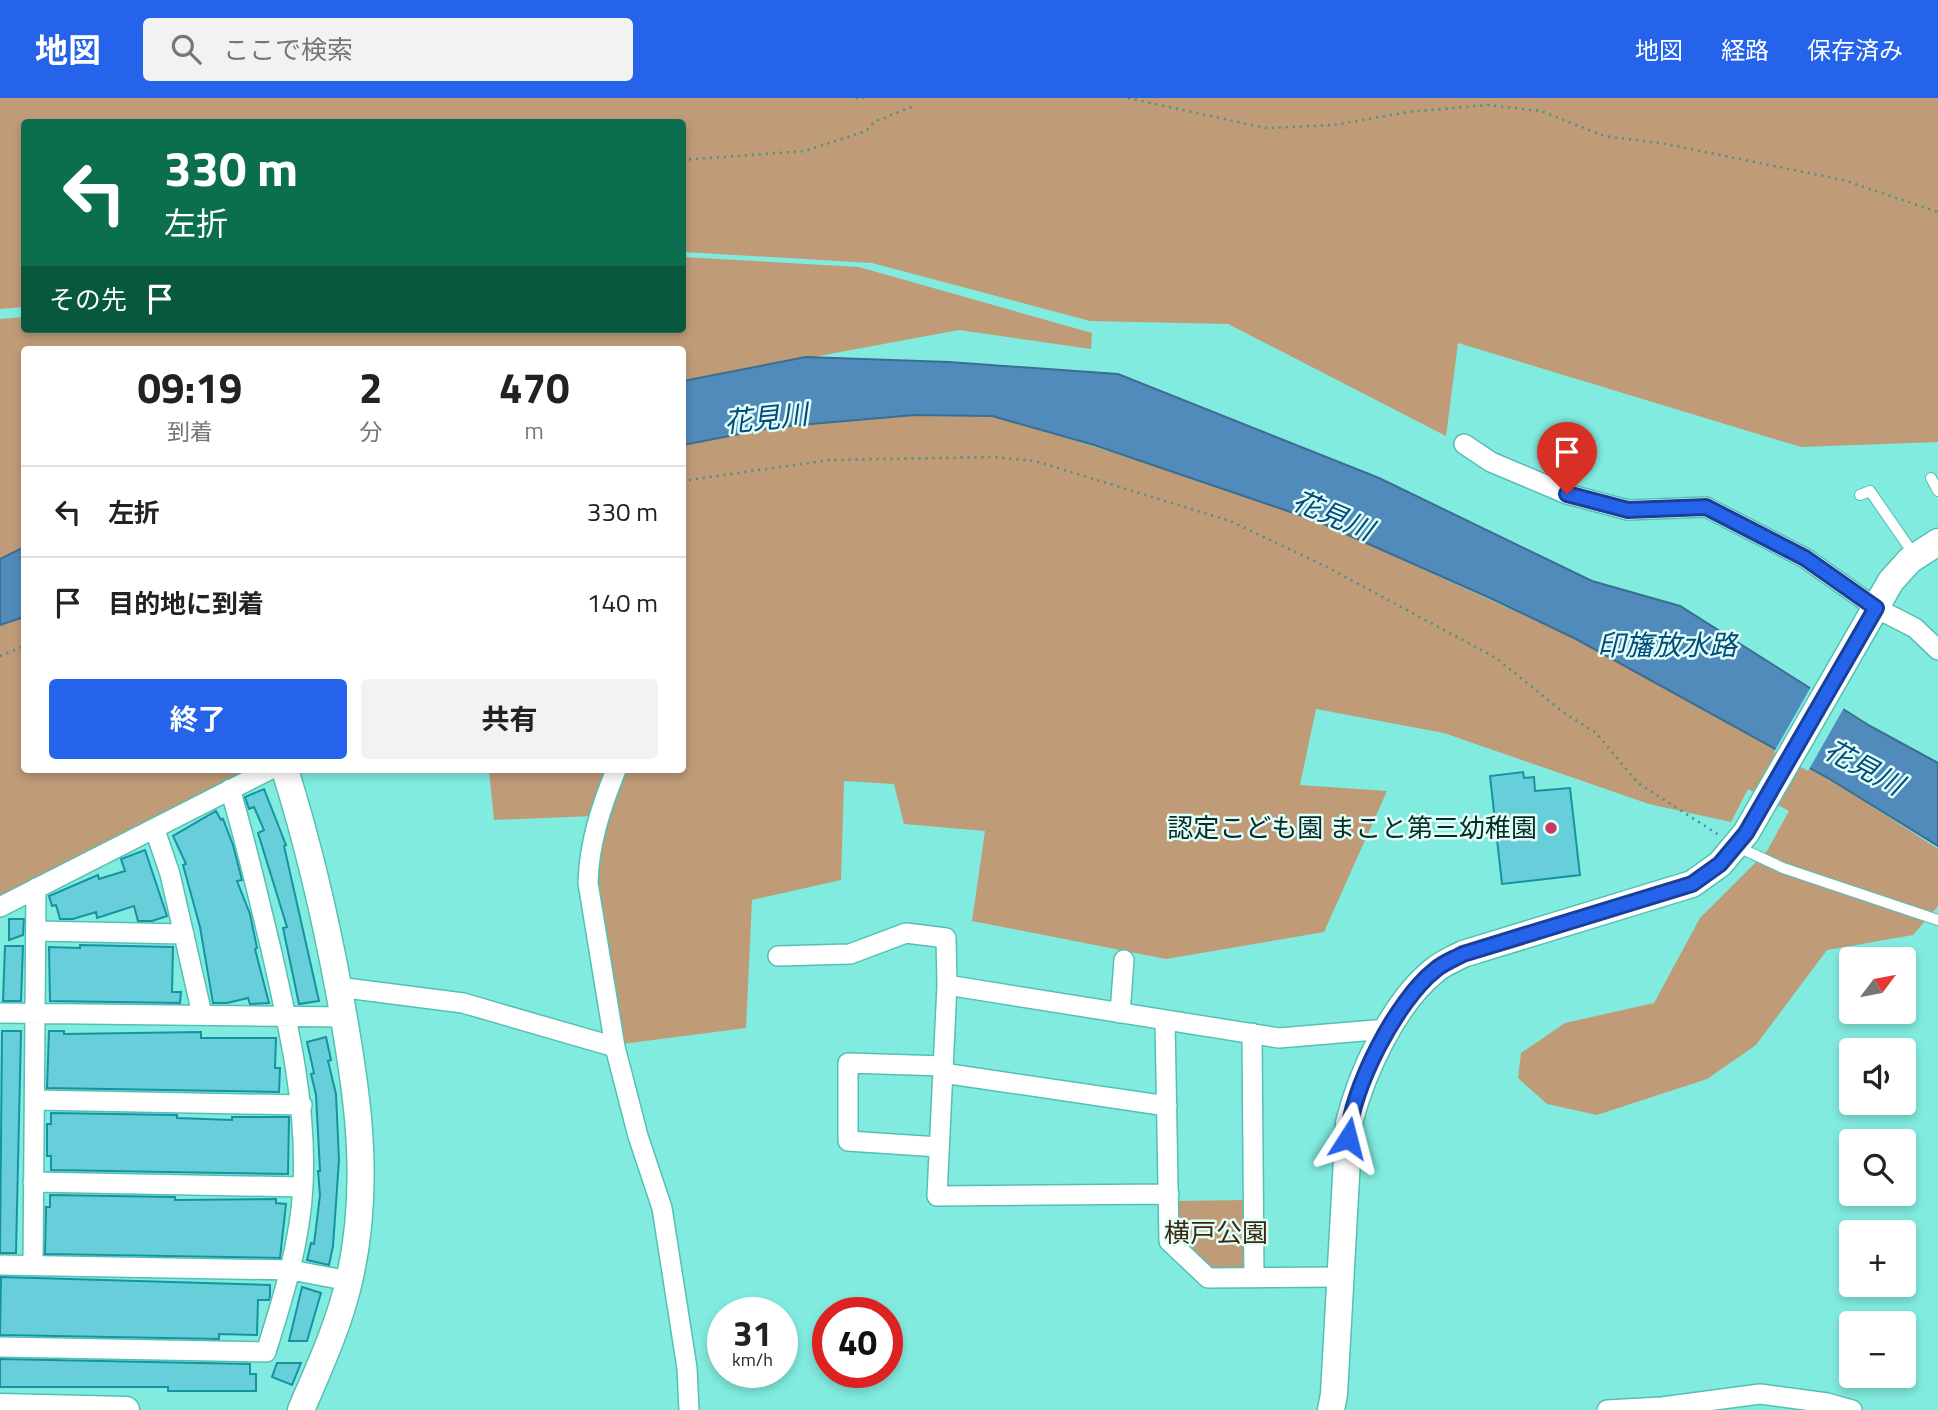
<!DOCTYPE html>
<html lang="ja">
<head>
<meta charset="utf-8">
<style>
	:root { --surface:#fff; --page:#f2f2f2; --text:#222; --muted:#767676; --line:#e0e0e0; --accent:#2563eb }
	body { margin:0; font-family:"Titillium Web","Noto Sans JP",sans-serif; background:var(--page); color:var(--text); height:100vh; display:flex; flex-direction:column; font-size:26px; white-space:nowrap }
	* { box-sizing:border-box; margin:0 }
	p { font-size:23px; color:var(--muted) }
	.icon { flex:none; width:38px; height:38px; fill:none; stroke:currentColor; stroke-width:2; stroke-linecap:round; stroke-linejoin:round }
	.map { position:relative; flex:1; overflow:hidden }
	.side { position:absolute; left:21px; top:248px; width:665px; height:427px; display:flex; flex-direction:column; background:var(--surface); border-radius:7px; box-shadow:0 4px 10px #0003 }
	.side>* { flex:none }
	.hud { position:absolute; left:21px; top:21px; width:665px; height:214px; border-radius:7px; box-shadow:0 4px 10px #0003; background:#0b6e4f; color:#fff; overflow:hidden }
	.needle { width:46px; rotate:58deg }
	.tools { position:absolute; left:1839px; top:849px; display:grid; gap:14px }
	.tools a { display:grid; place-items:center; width:77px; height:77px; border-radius:7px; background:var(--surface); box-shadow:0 4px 10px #0003; font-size:35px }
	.speed { position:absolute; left:707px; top:1199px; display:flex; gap:14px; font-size:35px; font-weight:700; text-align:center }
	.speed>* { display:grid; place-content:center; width:91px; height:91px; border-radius:50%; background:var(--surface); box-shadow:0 4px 10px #0003; line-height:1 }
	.speed small { font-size:18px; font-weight:400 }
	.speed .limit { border:10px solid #d22; background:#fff; color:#111 }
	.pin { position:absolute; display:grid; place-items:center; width:60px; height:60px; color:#fff; margin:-72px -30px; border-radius:50% 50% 50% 0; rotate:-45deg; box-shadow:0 0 7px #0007 }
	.pin .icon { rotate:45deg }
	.me { position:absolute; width:77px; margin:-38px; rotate:9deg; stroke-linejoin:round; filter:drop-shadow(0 0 5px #0008) }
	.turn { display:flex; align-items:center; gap:24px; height:147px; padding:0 28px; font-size:32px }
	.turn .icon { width:91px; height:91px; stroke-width:2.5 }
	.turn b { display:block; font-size:49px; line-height:60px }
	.then { display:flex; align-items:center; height:66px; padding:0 28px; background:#0003; gap:14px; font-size:26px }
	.eta { display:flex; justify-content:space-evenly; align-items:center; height:119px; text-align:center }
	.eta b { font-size:42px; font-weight:700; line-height:49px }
	.button { display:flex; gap:14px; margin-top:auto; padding:14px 28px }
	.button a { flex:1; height:80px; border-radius:7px; background:var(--accent); color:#fff; font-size:28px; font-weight:700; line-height:80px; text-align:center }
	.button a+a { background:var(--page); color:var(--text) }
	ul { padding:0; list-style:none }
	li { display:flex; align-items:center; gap:21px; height:91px; padding:0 28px; border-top:2px solid var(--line) }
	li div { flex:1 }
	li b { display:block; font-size:26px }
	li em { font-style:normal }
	header { display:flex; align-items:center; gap:42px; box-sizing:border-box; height:98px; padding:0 35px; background:var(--accent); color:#fff }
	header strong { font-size:33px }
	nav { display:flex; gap:38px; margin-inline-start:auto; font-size:24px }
	.search { width:490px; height:63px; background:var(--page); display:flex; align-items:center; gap:18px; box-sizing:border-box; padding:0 24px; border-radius:7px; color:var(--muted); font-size:26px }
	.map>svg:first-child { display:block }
	.green { fill:#bf9b78 }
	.water { fill:#518bbc; stroke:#3b6e90; stroke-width:2 }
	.pier { fill:#82ebdf }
	.building { fill:#67ceda; stroke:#1593a0; stroke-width:2 }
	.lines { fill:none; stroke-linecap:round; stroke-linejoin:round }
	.lane-casing { stroke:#54c0b4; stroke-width:12 }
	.street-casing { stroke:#54c0b4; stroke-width:22 }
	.secondary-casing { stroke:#54c0b4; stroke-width:29 }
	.path { stroke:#499189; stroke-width:2.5; stroke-dasharray:2 5; stroke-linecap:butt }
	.lane { stroke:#fff; stroke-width:10 }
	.street { stroke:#fff; stroke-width:19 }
	.secondary { stroke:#fff; stroke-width:26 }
	.route-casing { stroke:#184099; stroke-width:18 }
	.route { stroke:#2563eb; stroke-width:12 }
	.poi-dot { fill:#c73a67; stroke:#e1fef9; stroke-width:2.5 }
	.labels { text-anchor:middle; stroke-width:5; stroke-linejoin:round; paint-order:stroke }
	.poi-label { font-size:26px; fill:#082b28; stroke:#e1fef9; text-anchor:end }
	.park-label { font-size:26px; fill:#3d270e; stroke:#e1fef9 }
	.water-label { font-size:28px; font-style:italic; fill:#024b7a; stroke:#e1fef9 }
</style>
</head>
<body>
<header>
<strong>地図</strong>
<div class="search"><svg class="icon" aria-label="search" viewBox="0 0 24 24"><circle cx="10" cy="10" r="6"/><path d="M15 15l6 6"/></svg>ここで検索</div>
<nav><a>地図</a><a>経路</a><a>保存済み</a></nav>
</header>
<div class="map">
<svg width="1938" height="1312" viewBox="0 0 1938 1312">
	<rect width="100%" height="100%" fill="#82ebdf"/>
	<path class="green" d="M 0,0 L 1938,0 L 1938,344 L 1801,349 L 1458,245 L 1446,338 L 1228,226 L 1090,223 L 872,165 L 683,154 L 682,24 L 24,24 L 24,209 L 0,211 Z
		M 683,159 L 859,169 L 1092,235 L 1091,251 L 959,232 L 683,283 L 682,252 L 24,252 L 24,449 L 0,461 L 0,221 L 24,219 L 24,231 L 682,231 Z
		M 915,317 L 992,317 L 1179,375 L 1317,423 L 1576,541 L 1828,680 L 1938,751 L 1938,808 L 1913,837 L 1827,852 L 1756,947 L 1707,981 L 1597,1017 L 1547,1006 L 1518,980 L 1521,955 L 1565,925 L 1654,905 L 1700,820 L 1767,753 L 1789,713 L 1748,691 L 1731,724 L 1649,706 L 1444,635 L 1316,611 L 1300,687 L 1387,693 L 1324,834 L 1166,861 L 972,823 L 985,733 L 904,726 L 894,686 L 844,683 L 841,782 L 752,802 L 746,930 L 622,946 L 590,817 L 593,718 L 494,722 L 489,672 L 682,672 L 683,347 L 776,329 Z
		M 24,519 L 24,672 L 256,672 L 0,802 L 0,527 Z
		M 1247,1102 L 1248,1168 L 1241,1175 L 1213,1176 L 1175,1139 L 1174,1103 Z"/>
	<path class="water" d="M 806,259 L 949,264 L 1118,276 L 1379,380 L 1592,483 L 1680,508 L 1870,628 L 1938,665 L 1938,748 L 1828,680 L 1576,541 L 1490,500 L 1317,423 L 1094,347 L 992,318 L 915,317 L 776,329 L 683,347 L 683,283 Z
		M 24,449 L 24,519 L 0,527 L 0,461 Z"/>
	<path class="pier" d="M 1812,587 L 1845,608 L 1808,673 L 1774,654 Z"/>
	<path class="building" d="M 1523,674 L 1524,680 L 1534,679 L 1535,693 L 1570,690 L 1580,777 L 1502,786 L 1490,678 Z
		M 264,691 L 286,747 L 284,748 L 319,903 L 299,906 L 283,830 L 287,829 L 258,735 L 264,732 L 254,709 L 249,711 L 245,699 Z
		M 216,713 L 221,722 L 223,721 L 233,747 L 242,782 L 237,783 L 250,816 L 257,850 L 255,851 L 269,905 L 250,906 L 248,900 L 227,905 L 213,905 L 200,829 L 183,767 L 186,766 L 173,738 Z
		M 145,752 L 167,818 L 152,823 L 138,823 L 134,808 L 97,820 L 96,814 L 73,821 L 60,821 L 56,807 L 52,808 L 49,798 L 98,777 L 99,781 L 125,773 L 121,761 Z
		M 9,821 L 24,821 L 23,837 L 9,842 Z
		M 80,847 L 173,849 L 172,894 L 181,894 L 180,905 L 50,903 L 49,849 L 80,850 Z
		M 5,848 L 23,848 L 21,903 L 3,903 Z
		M 2,933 L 21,933 L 16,1155 L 0,1155 Z
		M 49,933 L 64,933 L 64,936 L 201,934 L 201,940 L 276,940 L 275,970 L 280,970 L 279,994 L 47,990 Z
		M 326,939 L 331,962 L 328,963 L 336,996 L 339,1062 L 333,1148 L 329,1167 L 307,1162 L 311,1145 L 314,1146 L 320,1097 L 318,1073 L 320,1073 L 316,997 L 311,976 L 314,975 L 307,944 Z
		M 51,1015 L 177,1017 L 177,1020 L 232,1022 L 232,1019 L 289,1019 L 288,1076 L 51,1072 L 51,1058 L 47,1058 L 47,1026 L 51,1026 Z
		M 50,1097 L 175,1099 L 175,1102 L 276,1101 L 276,1105 L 286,1106 L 280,1160 L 45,1156 L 46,1109 L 50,1109 Z
		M 1,1179 L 270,1187 L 270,1198 L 269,1202 L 258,1202 L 257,1237 L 219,1236 L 219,1241 L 0,1237 Z
		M 302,1189 L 321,1195 L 307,1243 L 289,1243 Z
		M 0,1261 L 250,1266 L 250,1276 L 256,1276 L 256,1293 L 168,1293 L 168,1289 L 0,1289 Z
		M 277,1265 L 301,1265 L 292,1287 L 272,1279 Z"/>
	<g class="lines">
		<defs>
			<path id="lane" d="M 1931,380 L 1938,393
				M 1860,397 L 1870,393 L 1915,458
				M 1738,749 L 1783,770 L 1938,822"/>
			<path id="street" d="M 1464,346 L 1491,364 L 1567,396 L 1628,412 L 1706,409 L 1805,460 L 1876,510 L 1915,530 L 1938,552
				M 616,672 C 601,709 589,745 588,785 L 615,949 L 638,1038 L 662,1110 L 687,1270 L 689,1312
				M 155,732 L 170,776 L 202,916
				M 0,809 L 269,672
				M 37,833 L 184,836
				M 778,858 L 850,856 L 906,835 L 946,840 L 947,887 L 937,1098 L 1169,1096
				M 947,887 L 1279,940 L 1387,931
				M 338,889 L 463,905 L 615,949
				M 0,915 L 344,919
				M 1120,915 L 1124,862
				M 1165,922 L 1169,1143 L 1208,1180 L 1340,1179
				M 1252,935 L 1254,1180
				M 943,975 L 1167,1008
				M 35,1002 L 302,1007
				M 939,1049 L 848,1043 L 848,965 L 944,968
				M 33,1084 L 303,1089
				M 0,1167 L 291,1172 L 349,1183
				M 33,1168 L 36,790
				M 0,1249 L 266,1254 C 283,1200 300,1146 303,1088 C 307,1008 289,930 271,851 C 258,798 246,744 230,691
				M 1607,1312 L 1662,1309 L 1760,1296 L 1827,1305 L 1852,1312"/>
			<path id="secondary" d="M 285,672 C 308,745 325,818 339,893 C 357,990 372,1085 349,1183 C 339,1227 319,1270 301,1312
				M 0,1309 L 126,1312
				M 1331,1312 L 1334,1296 L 1349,1025 C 1361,976 1394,904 1435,872 C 1443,865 1454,861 1463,856 L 1692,786 L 1720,766 L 1746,735 L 1891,483 L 1910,462 L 1938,444"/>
		</defs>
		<use href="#lane" class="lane-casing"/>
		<use href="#street" class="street-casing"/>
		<use href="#secondary" class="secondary-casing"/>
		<path class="path" d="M 856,0 L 864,0
			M 1128,0 L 1266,30 L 1334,27 L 1408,14 L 1488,7 L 1541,13 L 1604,38 L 1666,46 L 1843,82 L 1938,114
			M 682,62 L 805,53 L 866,33 L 874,24 L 916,7
			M 682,383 L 829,362 L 992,359 L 1035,363 L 1230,423 L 1327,469 L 1496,560 L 1563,614 L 1596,635 L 1638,685 L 1719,737
			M 0,558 L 24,548"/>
		<use href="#lane" class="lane"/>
		<use href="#street" class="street"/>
		<use href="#secondary" class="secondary"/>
	</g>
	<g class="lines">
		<defs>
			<path id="route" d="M 1348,1040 C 1351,991 1396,903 1435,872 C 1443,865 1454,861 1463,856 L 1692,786 L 1720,766 L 1746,735 L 1876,510 L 1805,460 L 1706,409 L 1628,412 L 1567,396"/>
		</defs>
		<use href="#route" class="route-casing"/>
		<use href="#route" class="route"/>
	</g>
	<circle class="poi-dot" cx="1551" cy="730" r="7"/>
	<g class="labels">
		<g class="poi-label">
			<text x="1537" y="739">認定こども園 まこと第三幼稚園</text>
		</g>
		<g class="park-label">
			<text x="1216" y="1144">横戸公園</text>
		</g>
		<g class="water-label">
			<text transform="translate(766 320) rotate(-6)" y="10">花見川</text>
			<text transform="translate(1333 417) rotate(23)" y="10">花見川</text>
			<text x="1667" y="557">印旛放水路</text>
			<text transform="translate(1864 669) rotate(28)" y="10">花見川</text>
		</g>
	</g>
</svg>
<div class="tools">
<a><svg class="needle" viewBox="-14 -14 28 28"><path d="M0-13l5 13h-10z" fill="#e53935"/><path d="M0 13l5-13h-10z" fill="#767676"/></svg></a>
<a><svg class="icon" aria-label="sound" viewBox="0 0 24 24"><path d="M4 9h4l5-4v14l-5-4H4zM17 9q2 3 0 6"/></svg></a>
<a><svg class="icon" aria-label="search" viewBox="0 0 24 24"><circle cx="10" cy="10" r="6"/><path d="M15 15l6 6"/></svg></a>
<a>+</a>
<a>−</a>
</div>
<div class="speed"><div>31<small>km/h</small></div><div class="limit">40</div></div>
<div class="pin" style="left:1567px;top:396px;background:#d93025"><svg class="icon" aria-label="arrive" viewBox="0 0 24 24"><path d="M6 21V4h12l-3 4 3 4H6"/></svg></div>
<svg class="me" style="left:1348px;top:1040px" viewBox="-20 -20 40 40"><path d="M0-17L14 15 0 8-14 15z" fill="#2563eb" stroke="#fff" stroke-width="4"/></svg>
<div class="hud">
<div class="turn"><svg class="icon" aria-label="left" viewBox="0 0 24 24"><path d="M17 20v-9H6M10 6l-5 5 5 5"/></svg><div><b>330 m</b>左折</div></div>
<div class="then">その先<svg class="icon" aria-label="arrive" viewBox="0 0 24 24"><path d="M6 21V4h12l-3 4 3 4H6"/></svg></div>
</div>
<section class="side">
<div class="eta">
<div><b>09:19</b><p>到着</p></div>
<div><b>2</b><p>分</p></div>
<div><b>470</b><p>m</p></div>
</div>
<ul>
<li><svg class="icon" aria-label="left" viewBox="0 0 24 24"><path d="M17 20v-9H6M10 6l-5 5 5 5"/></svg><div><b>左折</b></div><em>330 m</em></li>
<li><svg class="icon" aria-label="arrive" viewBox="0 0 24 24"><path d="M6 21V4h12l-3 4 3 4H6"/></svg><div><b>目的地に到着</b></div><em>140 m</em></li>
</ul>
<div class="button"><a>終了</a><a>共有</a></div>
</section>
</div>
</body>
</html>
